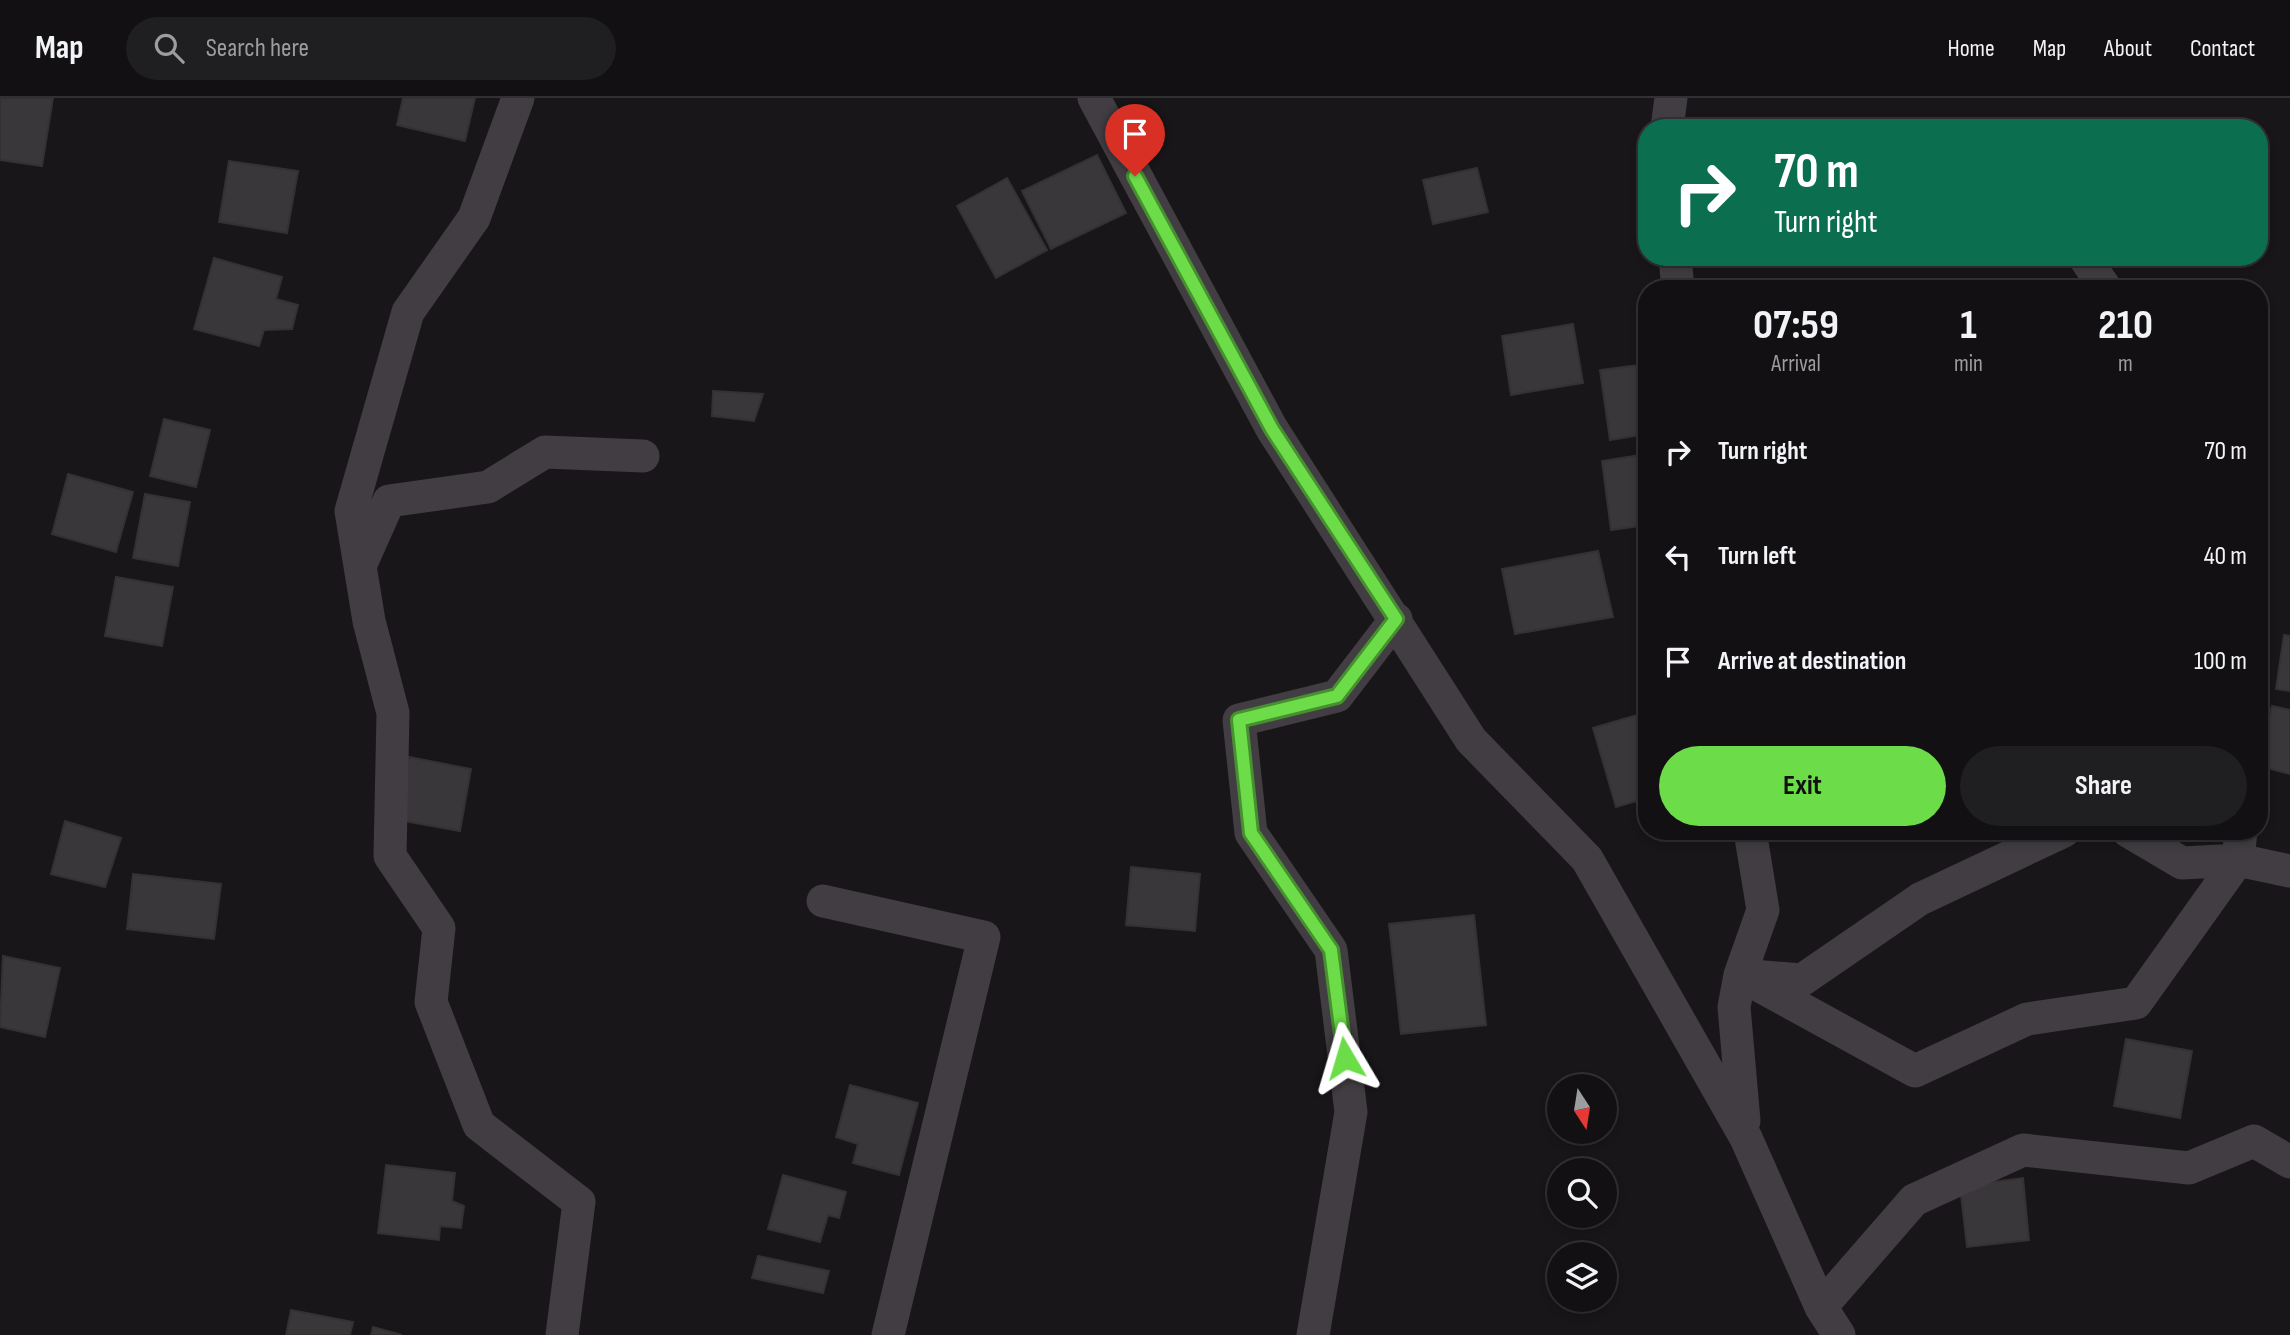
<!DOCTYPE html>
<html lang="en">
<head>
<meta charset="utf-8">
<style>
	:root { --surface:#121012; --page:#1f1e20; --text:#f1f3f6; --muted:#9c9d9f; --line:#313032; --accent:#6cdd49 }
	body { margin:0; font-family:"Sofia Sans Condensed",sans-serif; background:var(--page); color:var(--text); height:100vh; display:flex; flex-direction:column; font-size:26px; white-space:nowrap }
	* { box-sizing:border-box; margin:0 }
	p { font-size:23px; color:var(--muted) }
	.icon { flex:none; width:38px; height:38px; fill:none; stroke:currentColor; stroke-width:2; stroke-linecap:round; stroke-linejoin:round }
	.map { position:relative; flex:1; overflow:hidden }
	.details { position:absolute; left:1638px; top:182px; width:630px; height:560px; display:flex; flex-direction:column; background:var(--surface); border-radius:28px; box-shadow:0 4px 10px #0003,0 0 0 2px var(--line) }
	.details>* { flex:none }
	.guide { position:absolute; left:1638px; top:21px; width:630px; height:147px; border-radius:28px; box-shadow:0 4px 10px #0003,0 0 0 2px var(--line); background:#0b6e4f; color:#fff; overflow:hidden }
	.needle { width:46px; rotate:168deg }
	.tools { position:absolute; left:1547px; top:976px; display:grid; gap:14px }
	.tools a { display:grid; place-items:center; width:70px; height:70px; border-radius:50%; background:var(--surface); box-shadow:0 4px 10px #0003,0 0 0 2px var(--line); font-size:35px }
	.pin { position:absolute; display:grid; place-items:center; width:60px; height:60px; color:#fff; margin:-72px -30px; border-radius:50% 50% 50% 0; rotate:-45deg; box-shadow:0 0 7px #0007 }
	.pin .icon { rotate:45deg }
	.me { position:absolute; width:77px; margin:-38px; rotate:353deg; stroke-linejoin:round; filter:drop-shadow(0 0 5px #0008) }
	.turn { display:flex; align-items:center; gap:24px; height:147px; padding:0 21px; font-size:32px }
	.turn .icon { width:91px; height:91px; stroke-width:2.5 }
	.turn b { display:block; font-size:49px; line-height:60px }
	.eta { display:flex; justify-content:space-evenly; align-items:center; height:119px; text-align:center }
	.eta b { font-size:42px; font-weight:700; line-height:49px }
	.button { display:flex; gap:14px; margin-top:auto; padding:14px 21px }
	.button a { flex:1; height:80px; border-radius:42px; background:var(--accent); color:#111; font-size:28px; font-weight:700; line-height:80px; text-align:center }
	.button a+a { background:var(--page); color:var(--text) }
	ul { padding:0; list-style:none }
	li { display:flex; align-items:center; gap:21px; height:105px; padding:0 21px }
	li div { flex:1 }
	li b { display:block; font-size:26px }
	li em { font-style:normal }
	header { display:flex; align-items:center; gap:42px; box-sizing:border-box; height:98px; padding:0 35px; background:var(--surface); border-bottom:2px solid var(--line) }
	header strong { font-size:33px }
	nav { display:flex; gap:38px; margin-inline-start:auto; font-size:24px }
	.search { width:490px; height:63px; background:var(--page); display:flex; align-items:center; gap:18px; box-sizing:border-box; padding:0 24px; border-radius:38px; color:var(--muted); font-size:26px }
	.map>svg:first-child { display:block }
	.building { fill:#3a373a; stroke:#343133; stroke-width:2 }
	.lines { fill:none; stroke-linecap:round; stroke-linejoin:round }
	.minor { stroke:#413d42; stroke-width:33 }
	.route-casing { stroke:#46902f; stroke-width:18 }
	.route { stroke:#6cdd49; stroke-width:12 }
</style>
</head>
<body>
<header>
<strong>Map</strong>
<div class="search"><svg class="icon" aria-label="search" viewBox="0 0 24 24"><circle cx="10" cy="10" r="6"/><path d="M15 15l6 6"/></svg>Search here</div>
<nav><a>Home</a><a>Map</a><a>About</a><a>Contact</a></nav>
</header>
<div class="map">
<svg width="2290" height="1237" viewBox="0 0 2290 1237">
	<rect width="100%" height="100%" fill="#181618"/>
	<path class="building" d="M 0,0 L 53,0 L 42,68 L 0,62 Z
		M 403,0 L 475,0 L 465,43 L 397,27 Z
		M 1097,57 L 1126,115 L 1051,151 L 1022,93 Z
		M 229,63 L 298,73 L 287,135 L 219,124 Z
		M 1477,70 L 1488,114 L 1433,126 L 1423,82 Z
		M 1007,80 L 1047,152 L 996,180 L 957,108 Z
		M 214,160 L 282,179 L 276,201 L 298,207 L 292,231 L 264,232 L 259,248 L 194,231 Z
		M 1573,226 L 1583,285 L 1511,297 L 1502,238 Z
		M 1647,266 L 1647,336 L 1610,342 L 1600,272 Z
		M 713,293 L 763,296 L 754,323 L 712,318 Z
		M 164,321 L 210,332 L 196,389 L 150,378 Z
		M 1647,356 L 1647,427 L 1611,432 L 1602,363 Z
		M 68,376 L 133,394 L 116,454 L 52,436 Z
		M 145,396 L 190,404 L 178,468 L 133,460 Z
		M 1598,453 L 1613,519 L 1515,536 L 1502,471 Z
		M 116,479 L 173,489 L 162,548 L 105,538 Z
		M 2284,537 L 2290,538 L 2290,593 L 2276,591 Z
		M 2272,608 L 2290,612 L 2290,676 L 2259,668 L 2259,655 Z
		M 1647,614 L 1647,713 L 1640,715 L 1636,703 L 1616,709 L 1593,630 Z
		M 409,659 L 471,671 L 460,733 L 398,722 Z
		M 65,723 L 121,740 L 105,789 L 51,776 Z
		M 1131,769 L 1200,776 L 1195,833 L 1126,827 Z
		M 133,776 L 221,786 L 214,841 L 127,831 Z
		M 1474,817 L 1486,927 L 1401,936 L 1389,826 Z
		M 3,858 L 60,870 L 45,939 L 0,929 Z
		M 2126,941 L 2192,953 L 2180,1020 L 2114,1008 Z
		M 850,987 L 918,1005 L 899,1077 L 853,1065 L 858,1046 L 836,1039 Z
		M 386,1067 L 455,1075 L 452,1103 L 464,1108 L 461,1130 L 440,1128 L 439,1142 L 378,1135 Z
		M 783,1077 L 846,1094 L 839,1120 L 828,1117 L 820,1144 L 768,1131 Z
		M 2023,1080 L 2029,1142 L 1967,1149 L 1960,1088 Z
		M 758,1158 L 829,1173 L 823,1195 L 752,1180 Z
		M 291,1212 L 353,1224 L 350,1237 L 286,1237 Z
		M 373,1229 L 402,1237 L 371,1237 Z"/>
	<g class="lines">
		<path class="minor" d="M 518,0 L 474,120 L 408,214 L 351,413 L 369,523 L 393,615 L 390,758 L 439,830 L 431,904 L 479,1027 L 579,1104 L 562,1237
			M 1094,0 L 1272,331 L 1471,642 L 1587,761 L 1746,1040 L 1821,1209 L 1839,1237
			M 1667,30 L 1671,0
			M 1675,159 L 1678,191
			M 2084,159 L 2106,191
			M 360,468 L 389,403 L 488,389 L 545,354 L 643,358
			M 2128,733 L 2182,765 L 2238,762 L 2290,773
			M 823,803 L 984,839 L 888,1237
			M 1740,877 L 1915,973 L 2027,921 L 2136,905 L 2238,762 L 2241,733
			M 1753,878 L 1802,882 L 1920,801 L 2064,733
			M 1744,1023 L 1734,909 L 1740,877 L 1763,812 L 1750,733
			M 1821,1209 L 1914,1102 L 2023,1052 L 2189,1070 L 2254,1043 L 2290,1064
			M 1313,1237 L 1351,1014 L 1331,852 L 1251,735 L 1239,622 L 1337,598 L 1396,521"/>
	</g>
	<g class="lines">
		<defs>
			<path id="route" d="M 1135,78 L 1272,331 L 1396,521 L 1337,598 L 1239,622 L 1251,735 L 1331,852 L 1345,960"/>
		</defs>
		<use href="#route" class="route-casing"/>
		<use href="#route" class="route"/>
	</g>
</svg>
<div class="tools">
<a><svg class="needle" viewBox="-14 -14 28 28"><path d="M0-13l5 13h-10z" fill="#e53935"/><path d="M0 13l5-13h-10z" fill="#9c9d9f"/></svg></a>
<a><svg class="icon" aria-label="search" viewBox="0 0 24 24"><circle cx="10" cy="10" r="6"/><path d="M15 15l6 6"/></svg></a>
<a><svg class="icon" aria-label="layers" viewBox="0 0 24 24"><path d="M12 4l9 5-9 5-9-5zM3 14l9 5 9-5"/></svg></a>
</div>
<div class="pin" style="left:1135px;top:78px;background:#d93025"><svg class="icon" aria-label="arrive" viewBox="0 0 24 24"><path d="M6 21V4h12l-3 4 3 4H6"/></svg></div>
<svg class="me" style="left:1345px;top:960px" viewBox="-20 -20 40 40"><path d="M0-17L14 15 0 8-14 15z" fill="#6cdd49" stroke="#fff" stroke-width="4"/></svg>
<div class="guide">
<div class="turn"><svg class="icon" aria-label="right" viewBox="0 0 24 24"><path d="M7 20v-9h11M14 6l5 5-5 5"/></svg><div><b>70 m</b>Turn right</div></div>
</div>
<section class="details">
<div class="eta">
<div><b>07:59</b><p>Arrival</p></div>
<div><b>1</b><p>min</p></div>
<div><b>210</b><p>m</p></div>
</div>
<ul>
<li><svg class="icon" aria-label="right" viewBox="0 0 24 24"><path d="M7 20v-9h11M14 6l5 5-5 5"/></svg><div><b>Turn right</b></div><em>70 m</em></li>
<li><svg class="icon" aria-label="left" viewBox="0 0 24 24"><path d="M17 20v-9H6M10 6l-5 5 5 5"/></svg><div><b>Turn left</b></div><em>40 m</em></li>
<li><svg class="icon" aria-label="arrive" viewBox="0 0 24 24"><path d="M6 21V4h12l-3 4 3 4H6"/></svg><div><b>Arrive at destination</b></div><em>100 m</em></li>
</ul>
<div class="button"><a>Exit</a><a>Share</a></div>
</section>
</div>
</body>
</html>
